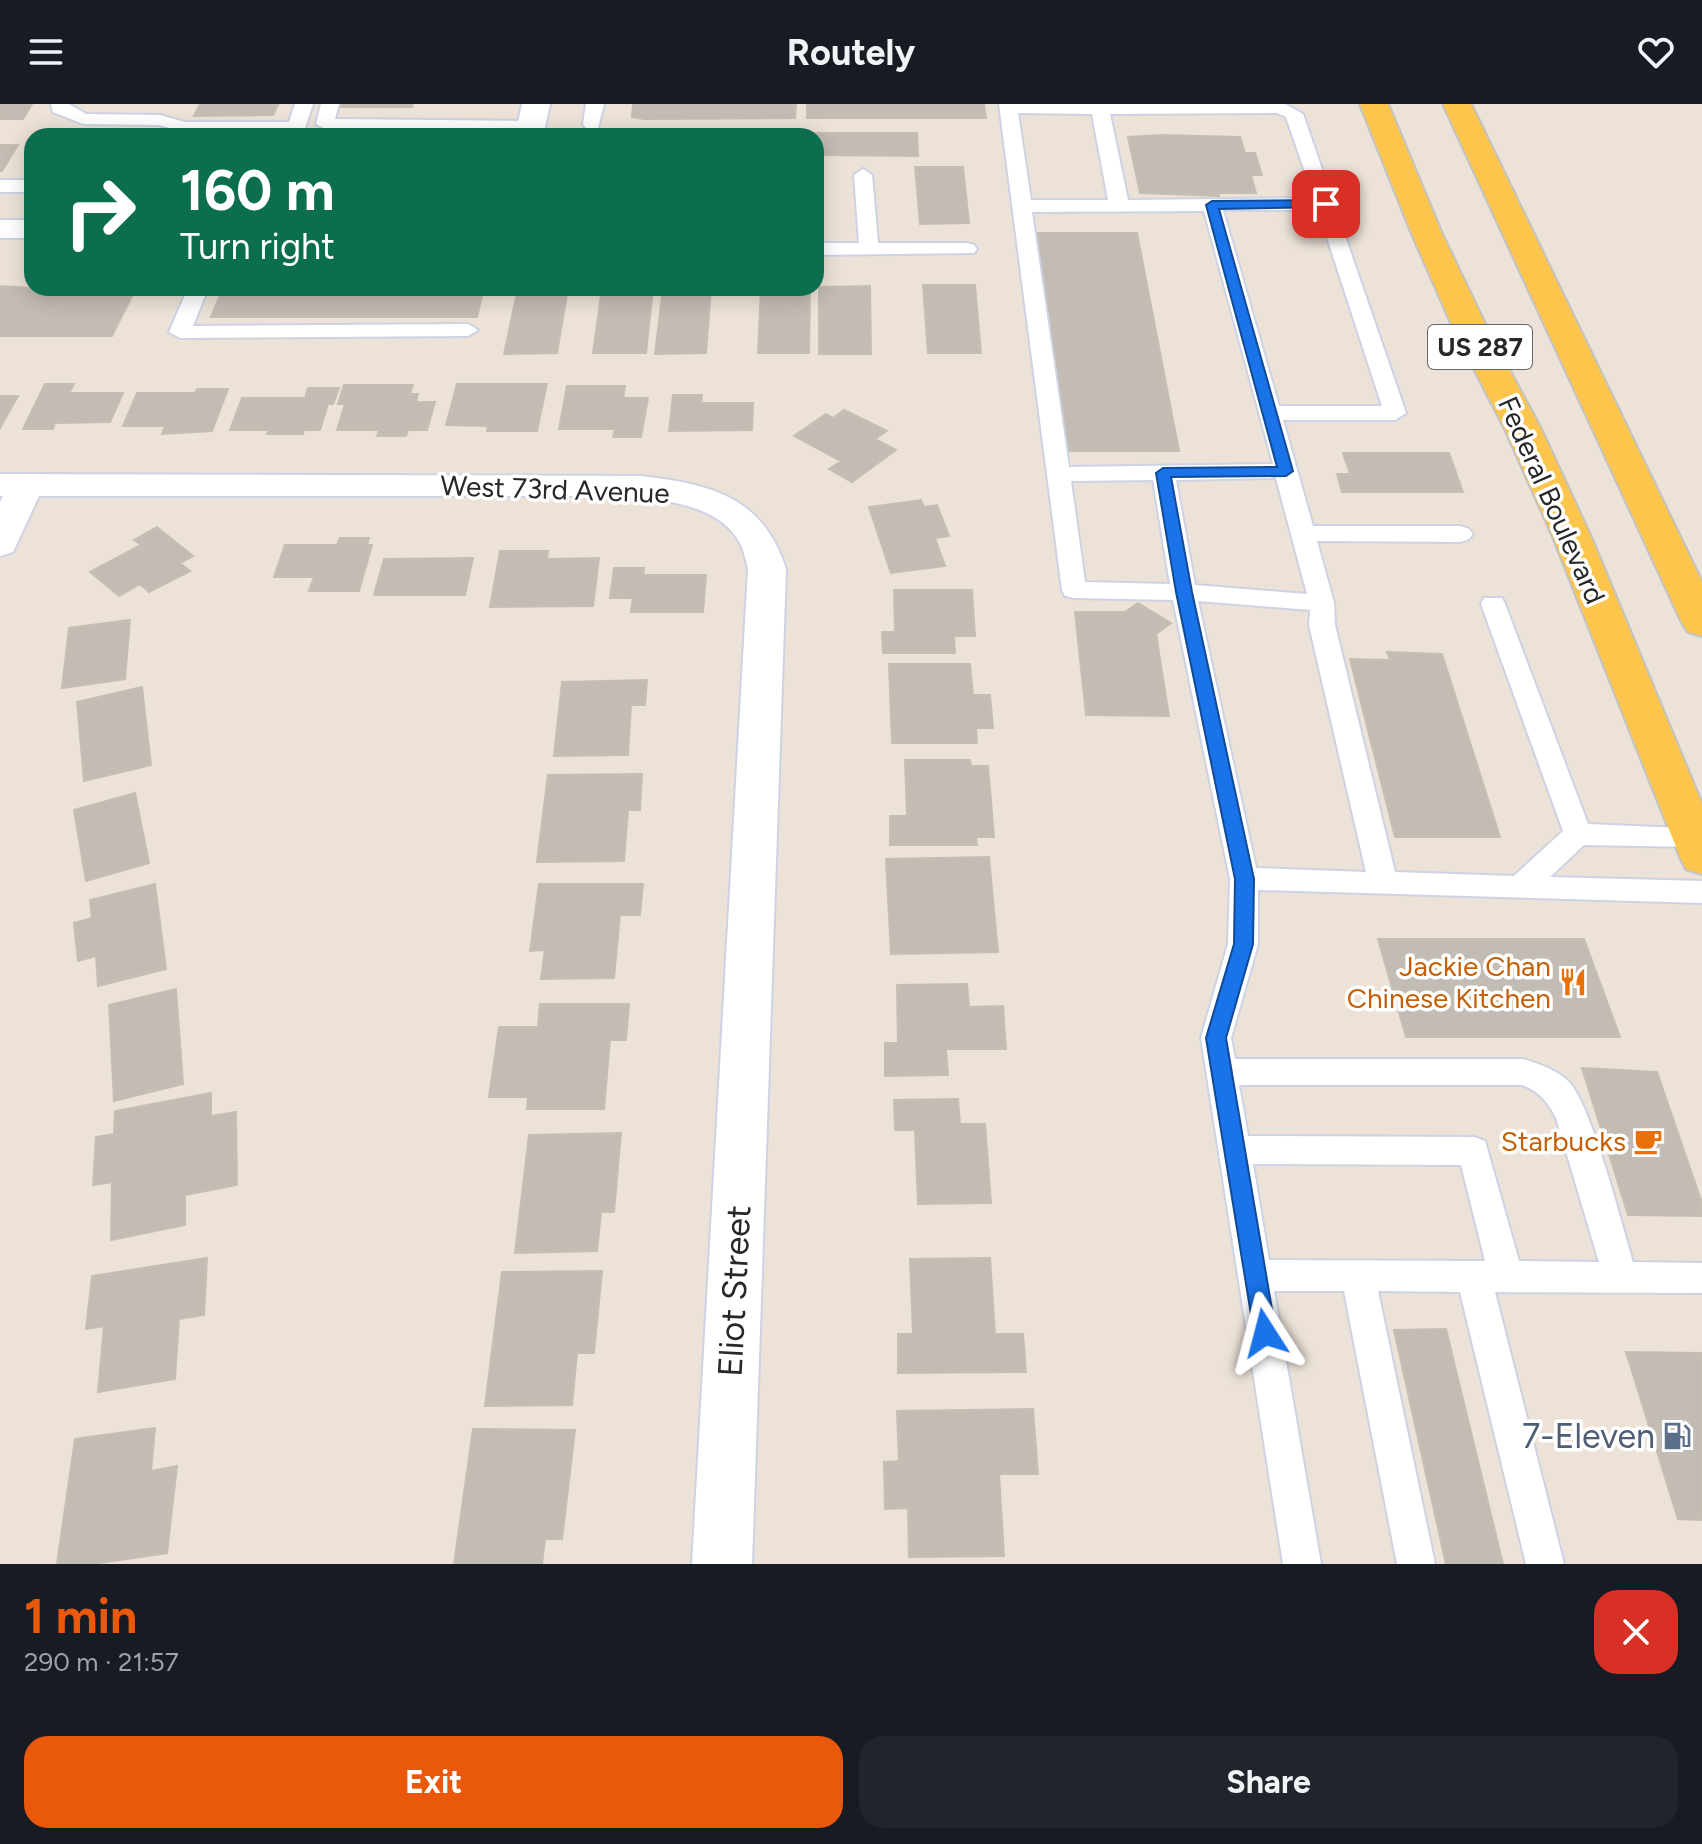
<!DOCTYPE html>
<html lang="en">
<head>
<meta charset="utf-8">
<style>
	:root { --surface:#171b24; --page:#20242c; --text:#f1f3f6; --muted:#9ea1a6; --accent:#ea580c }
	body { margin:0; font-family:Figtree,sans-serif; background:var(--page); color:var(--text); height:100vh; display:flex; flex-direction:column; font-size:30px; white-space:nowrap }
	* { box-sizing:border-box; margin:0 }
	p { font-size:26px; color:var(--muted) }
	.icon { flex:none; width:44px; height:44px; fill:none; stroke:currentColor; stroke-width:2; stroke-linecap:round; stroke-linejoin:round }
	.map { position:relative; height:1460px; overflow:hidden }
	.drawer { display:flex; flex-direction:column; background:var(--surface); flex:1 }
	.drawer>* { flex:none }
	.hud { position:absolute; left:24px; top:24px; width:800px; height:168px; border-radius:24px; box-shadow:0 4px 20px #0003; background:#0b6e4f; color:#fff; overflow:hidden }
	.pin { position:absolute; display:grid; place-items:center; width:68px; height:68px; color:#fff; margin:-34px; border-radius:16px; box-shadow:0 4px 12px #0006 }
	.me { position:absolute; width:88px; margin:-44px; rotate:351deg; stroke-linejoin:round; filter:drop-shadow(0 0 6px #0008) }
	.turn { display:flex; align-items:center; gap:28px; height:168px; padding:0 24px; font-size:36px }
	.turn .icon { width:104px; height:104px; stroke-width:2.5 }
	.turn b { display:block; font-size:56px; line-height:68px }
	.round { display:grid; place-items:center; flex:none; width:84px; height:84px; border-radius:24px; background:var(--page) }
	.head { display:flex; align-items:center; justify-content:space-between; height:136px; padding:0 24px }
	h1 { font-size:48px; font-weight:700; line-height:60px; color:var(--accent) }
	.primary-button { display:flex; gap:16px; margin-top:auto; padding:16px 24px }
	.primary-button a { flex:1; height:92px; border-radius:24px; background:var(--accent); color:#fff; font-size:32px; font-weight:700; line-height:92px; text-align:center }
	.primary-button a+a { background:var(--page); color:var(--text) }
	header { display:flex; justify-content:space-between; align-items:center; height:104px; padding:0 24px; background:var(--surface); font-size:36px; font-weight:700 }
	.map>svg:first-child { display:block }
	.building { fill:#c3bcb5; stroke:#c7beb2; stroke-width:2 }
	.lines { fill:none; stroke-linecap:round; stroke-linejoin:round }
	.service-casing { stroke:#cdd3e3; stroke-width:4 }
	.minor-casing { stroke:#cdd3e3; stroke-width:4 }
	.primary-casing { stroke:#c3c3c3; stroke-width:4 }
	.service { fill:#fff; fill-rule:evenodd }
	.minor { fill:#fff; fill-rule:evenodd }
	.primary { fill:#fdc54c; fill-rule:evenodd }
	.route { fill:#1a73e8; stroke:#114b97; stroke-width:2 }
	.labels { text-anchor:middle; stroke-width:7; stroke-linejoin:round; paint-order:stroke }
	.shield { fill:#fff; stroke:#686868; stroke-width:2 }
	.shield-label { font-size:26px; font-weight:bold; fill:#282828 }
	.street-label { font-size:28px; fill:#282828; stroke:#fff }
	.food-label { font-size:28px; fill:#c56008; stroke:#fff; text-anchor:end }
	.near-street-label { font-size:34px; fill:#282828; stroke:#fff }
	.near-service-label { font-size:34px; fill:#4e5e75; stroke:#fff; text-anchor:end }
</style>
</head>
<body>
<header><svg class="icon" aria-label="menu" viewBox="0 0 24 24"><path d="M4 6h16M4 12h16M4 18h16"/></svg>Routely<svg class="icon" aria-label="heart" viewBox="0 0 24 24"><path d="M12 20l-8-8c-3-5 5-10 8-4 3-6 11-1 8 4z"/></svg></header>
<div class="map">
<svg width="1702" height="1460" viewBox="0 0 1702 1460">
	<rect width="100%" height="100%" fill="#ece2d8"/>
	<path class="building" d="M 0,0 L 32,0 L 23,15 L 0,15 Z
		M 200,0 L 249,0 L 278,1 L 273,11 L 194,12 Z
		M 339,0 L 413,0 L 412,3 L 338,3 Z
		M 633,0 L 796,0 L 795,14 L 644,15 L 632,13 Z
		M 807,0 L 984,0 L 986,14 L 807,14 Z
		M 809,29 L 917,29 L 918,52 L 816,51 L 816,32 L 809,32 Z
		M 1161,31 L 1240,33 L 1245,49 L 1255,49 L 1262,71 L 1251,71 L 1256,89 L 1218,89 L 1219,92 L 1140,89 L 1128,33 Z
		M 0,41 L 18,41 L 2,67 L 0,67 Z
		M 915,63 L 963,63 L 969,119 L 920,120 Z
		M 1037,129 L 1137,129 L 1179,347 L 1065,347 Z
		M 923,181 L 975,181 L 981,249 L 928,249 Z
		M 0,182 L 32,184 L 136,184 L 112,232 L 0,232 Z
		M 870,182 L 871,250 L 819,250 L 819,183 Z
		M 223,184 L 484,184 L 477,213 L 211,213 Z
		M 518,184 L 568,184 L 557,249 L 504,250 Z
		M 602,184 L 653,184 L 646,249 L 593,249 Z
		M 663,184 L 711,184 L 706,249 L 655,250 Z
		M 761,184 L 810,184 L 809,249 L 758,249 Z
		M 45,280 L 74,280 L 69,289 L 123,289 L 110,318 L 55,319 L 53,325 L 23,325 Z
		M 457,280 L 547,280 L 537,327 L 487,327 L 488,322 L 446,321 Z
		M 344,281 L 413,281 L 410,290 L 418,290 L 416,298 L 435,298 L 427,326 L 408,326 L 406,332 L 377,332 L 379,326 L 337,326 L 345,300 L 338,300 Z
		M 567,282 L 625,282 L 623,294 L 648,294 L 641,333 L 613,333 L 615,325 L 559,325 Z
		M 308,284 L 339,284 L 333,300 L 328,300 L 320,326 L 304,326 L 303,330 L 267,330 L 269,326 L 230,326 L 242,294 L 305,294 Z
		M 197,285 L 228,285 L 212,327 L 162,330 L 165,322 L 123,322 L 137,289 L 195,289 Z
		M 673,291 L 702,291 L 701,299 L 753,299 L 752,326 L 669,327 Z
		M 0,292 L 18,292 L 0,324 Z
		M 844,306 L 887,327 L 875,335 L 896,346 L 852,378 L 829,365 L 841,357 L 794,332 L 826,310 L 833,314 Z
		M 1343,349 L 1449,349 L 1463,388 L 1342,388 L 1337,370 L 1350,370 Z
		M 921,396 L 924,403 L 937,401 L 949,432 L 935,434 L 945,462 L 891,469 L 869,403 Z
		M 157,423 L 193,452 L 180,459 L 190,467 L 149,488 L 140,480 L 119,492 L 90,468 L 141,441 L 134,436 Z
		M 340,434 L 369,434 L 367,441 L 372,441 L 359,487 L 309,487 L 314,473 L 274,473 L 285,441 L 337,441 Z
		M 500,447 L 548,447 L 547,455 L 599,454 L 593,502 L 490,503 Z
		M 473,454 L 465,491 L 374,491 L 384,455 Z
		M 614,464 L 644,464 L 643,471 L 706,471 L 703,508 L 631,508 L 633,494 L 610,494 Z
		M 894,486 L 972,486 L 975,532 L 954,532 L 955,549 L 883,549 L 882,528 L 895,528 Z
		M 1138,499 L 1171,519 L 1156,530 L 1169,612 L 1086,611 L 1075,508 L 1125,508 Z
		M 130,516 L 125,575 L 62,584 L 69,524 Z
		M 1387,548 L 1442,550 L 1500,733 L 1395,733 L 1350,555 L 1390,556 Z
		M 889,560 L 970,560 L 973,591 L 990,591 L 993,624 L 976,624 L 977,639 L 892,639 Z
		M 647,576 L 645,601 L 631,601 L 628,651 L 554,652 L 562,578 Z
		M 142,583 L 151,661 L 84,677 L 77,598 Z
		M 905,656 L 970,656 L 971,662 L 988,662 L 994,733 L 976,733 L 977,741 L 890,741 L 890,712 L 907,712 Z
		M 642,670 L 640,706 L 628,706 L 624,757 L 537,758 L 548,671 Z
		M 135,689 L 149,759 L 86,777 L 74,706 Z
		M 989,753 L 998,848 L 891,850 L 886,755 Z
		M 155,780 L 166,865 L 98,882 L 96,852 L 78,857 L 74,819 L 92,814 L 90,796 Z
		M 539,780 L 643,780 L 640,811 L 620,811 L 614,874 L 541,875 L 545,846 L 530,847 Z
		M 1378,835 L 1584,835 L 1620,933 L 1406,933 Z
		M 967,880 L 969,903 L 1003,902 L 1006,945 L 946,945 L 948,971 L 885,972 L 885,939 L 898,939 L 897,881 Z
		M 176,885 L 183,980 L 114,997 L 109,901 Z
		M 540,900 L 629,900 L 626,936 L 610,936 L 604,1005 L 527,1005 L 528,993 L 489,993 L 499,923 L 538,923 Z
		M 1582,964 L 1657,968 L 1702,1099 L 1702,1112 L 1628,1111 Z
		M 211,989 L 211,1012 L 236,1008 L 237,1081 L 185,1091 L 185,1121 L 111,1136 L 112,1078 L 93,1081 L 96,1033 L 114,1030 L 115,1007 Z
		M 958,995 L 960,1020 L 985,1020 L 991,1099 L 918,1100 L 915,1026 L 895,1026 L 894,996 Z
		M 621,1029 L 614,1108 L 601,1108 L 597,1147 L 515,1149 L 529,1031 Z
		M 207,1154 L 204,1211 L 179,1215 L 175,1275 L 98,1288 L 104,1222 L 86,1225 L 92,1172 Z
		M 990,1154 L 995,1230 L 1023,1230 L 1026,1268 L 898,1269 L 898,1230 L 913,1230 L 910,1155 Z
		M 602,1167 L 594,1249 L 577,1249 L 572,1301 L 485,1302 L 502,1168 Z
		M 1446,1225 L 1503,1460 L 1446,1460 L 1394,1226 Z
		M 1626,1248 L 1702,1249 L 1702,1416 L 1678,1415 Z
		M 1033,1305 L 1038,1370 L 999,1370 L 1004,1452 L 909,1453 L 908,1404 L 885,1405 L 884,1358 L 899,1357 L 897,1307 Z
		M 155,1324 L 151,1367 L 177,1362 L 167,1449 L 93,1460 L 57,1460 L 75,1335 Z
		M 473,1325 L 575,1326 L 562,1435 L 545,1435 L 542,1460 L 454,1460 Z"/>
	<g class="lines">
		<defs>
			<path id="service" d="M 51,0 L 69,0 L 86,10 L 160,11 L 185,18 L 289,18 L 295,0 L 313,0 L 305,24 L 296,29 L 184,28 L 159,21 L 83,20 L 53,8 Z
				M 321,0 L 339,0 L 335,15 L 531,17 L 540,22 L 531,27 L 325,25 L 316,20 Z
				M 586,0 L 604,0 L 598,24 L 586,24 L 583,20 Z
				M 999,0 L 1285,0 L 1303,10 L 1406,309 L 1395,316 L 1283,316 L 1313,422 L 1461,422 L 1469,425 L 1473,430 L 1469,435 L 1461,438 L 1317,437 L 1334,499 L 1335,521 L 1395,768 L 1514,772 L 1563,727 L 1481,500 L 1484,494 L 1502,494 L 1505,500 L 1588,720 L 1702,725 L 1702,741 L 1694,743 L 1584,741 L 1550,773 L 1702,777 L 1702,799 L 1258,786 L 1258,840 L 1231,934 L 1235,955 L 1523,955 C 1539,960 1555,965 1568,977 C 1591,999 1622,1121 1633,1158 L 1702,1159 L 1702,1189 L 1495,1188 L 1564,1460 L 1526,1460 L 1460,1188 L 1378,1187 L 1435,1460 L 1397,1460 L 1344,1187 L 1274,1187 L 1321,1460 L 1283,1460 L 1201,934 L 1228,840 L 1230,775 L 1173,496 L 1074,494 L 1065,492 L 1062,486 ZM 1018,9 L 1092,10 L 1108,96 L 1031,96 ZM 1277,9 L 1286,13 L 1314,94 L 1128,96 L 1110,10 ZM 1223,106 L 1318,106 L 1382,302 L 1279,302 ZM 1204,107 L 1273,360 L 1069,363 L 1032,108 ZM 1276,374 L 1307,490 L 1195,481 L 1176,376 ZM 1153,376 L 1170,480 L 1085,478 L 1071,377 ZM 1198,497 L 1310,506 L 1309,521 L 1366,768 L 1256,764 ZM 1239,981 L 1522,981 C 1539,987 1548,998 1556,1014 L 1599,1158 L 1519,1157 L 1485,1037 L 1474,1033 L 1248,1032 ZM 1253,1060 L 1461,1061 L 1485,1157 L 1269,1156 Z
				M 863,65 L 872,71 L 878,139 L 967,139 L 974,141 L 977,145 L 974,149 L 816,151 L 816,139 L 859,139 L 854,71 Z
				M 0,76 L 32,76 L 32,88 L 0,88 Z
				M 188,184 L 208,184 L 193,222 L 468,220 L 478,226 L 468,232 L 180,234 L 169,228 Z"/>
			<path id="minor" d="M 522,0 L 550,0 L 543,32 L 515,32 Z
				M 0,116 L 32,116 L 32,134 L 0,134 Z
				M 0,370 L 640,372 C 710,380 763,392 786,465 L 752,1460 L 692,1460 L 748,465 C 746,457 744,448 741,441 C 720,398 657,395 617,392 L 39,392 L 13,448 L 0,452 L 0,398 L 3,392 L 0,392 Z"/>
			<path id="primary" d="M 1360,0 L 1388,0 L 1442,130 L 1489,228 L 1541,325 L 1591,433 L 1702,700 L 1702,770 L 1686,765 L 1680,753 L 1553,433 L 1505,325 L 1455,228 L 1412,130 Z
				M 1443,0 L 1471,0 L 1702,478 L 1702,532 L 1688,528 L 1682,519 Z"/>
		</defs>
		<use href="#service" class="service-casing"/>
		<use href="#minor" class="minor-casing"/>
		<use href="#primary" class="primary-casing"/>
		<use href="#service" class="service"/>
		<use href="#minor" class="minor"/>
		<use href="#primary" class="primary"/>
	</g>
	<path class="route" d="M 1326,96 L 1333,100 L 1331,103 L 1219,105 L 1293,367 L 1286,372 L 1171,373 L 1192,488 L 1254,775 L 1253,840 L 1226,934 L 1276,1229 L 1273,1237 L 1265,1240 L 1257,1237 L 1254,1229 L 1206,934 L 1234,840 L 1235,775 L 1176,488 L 1156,369 L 1163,364 L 1277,363 L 1206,101 L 1212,97 Z"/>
	<defs>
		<symbol id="restaurant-bare" viewBox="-9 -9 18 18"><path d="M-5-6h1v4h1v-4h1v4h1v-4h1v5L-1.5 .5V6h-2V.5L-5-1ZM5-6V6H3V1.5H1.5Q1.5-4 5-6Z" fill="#e8710a" stroke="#fff" stroke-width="2.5" paint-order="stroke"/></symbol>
		<symbol id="cafe-bare" viewBox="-9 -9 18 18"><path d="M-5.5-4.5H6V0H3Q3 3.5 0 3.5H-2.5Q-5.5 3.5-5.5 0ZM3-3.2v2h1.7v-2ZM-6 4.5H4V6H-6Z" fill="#e8710a" stroke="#fff" stroke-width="2.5" paint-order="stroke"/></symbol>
		<symbol id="fuel-bare" viewBox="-9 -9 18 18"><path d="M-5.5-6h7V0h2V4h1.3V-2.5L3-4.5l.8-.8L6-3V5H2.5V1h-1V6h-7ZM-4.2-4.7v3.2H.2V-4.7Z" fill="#5c6f8a" stroke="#fff" stroke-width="2.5" paint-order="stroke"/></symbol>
	</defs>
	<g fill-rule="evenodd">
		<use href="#restaurant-bare" x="1553" y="858" width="40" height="40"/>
		<use href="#cafe-bare" x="1628" y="1017" width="40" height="40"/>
		<use href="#fuel-bare" x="1657" y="1312" width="40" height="40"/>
	</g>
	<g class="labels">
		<rect class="shield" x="1428" y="221" width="104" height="44" rx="6"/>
		<g class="shield-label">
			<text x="1480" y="252">US 287</text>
		</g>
		<g class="street-label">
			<text transform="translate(555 385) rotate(2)" y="10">West 73rd Avenue</text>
			<text transform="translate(1552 396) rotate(66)" y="10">Federal Boulevard</text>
		</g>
		<g class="food-label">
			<text x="1551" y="872">Jackie Chan<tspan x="1551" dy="32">Chinese Kitchen</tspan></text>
			<text x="1626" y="1047">Starbucks</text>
		</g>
		<g class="near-street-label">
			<text transform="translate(734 1187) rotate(-87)" y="12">Eliot Street</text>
		</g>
		<g class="near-service-label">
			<text x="1655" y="1344">7-Eleven</text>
		</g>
	</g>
</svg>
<div class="pin" style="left:1326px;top:100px;background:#d93025"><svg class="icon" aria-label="arrive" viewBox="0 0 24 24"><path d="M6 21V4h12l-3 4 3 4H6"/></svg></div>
<svg class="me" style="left:1265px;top:1229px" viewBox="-20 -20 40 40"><path d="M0-17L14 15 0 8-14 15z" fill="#1a73e8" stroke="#fff" stroke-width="4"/></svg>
<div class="hud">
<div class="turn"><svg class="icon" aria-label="right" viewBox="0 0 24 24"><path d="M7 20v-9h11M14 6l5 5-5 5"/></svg><div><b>160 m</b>Turn right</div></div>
</div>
</div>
<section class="drawer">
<div class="head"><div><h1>1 min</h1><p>290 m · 21:57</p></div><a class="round" style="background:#d93025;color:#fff"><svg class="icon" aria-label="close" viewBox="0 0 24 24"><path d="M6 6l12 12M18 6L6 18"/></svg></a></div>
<div class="primary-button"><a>Exit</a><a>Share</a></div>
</section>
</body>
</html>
